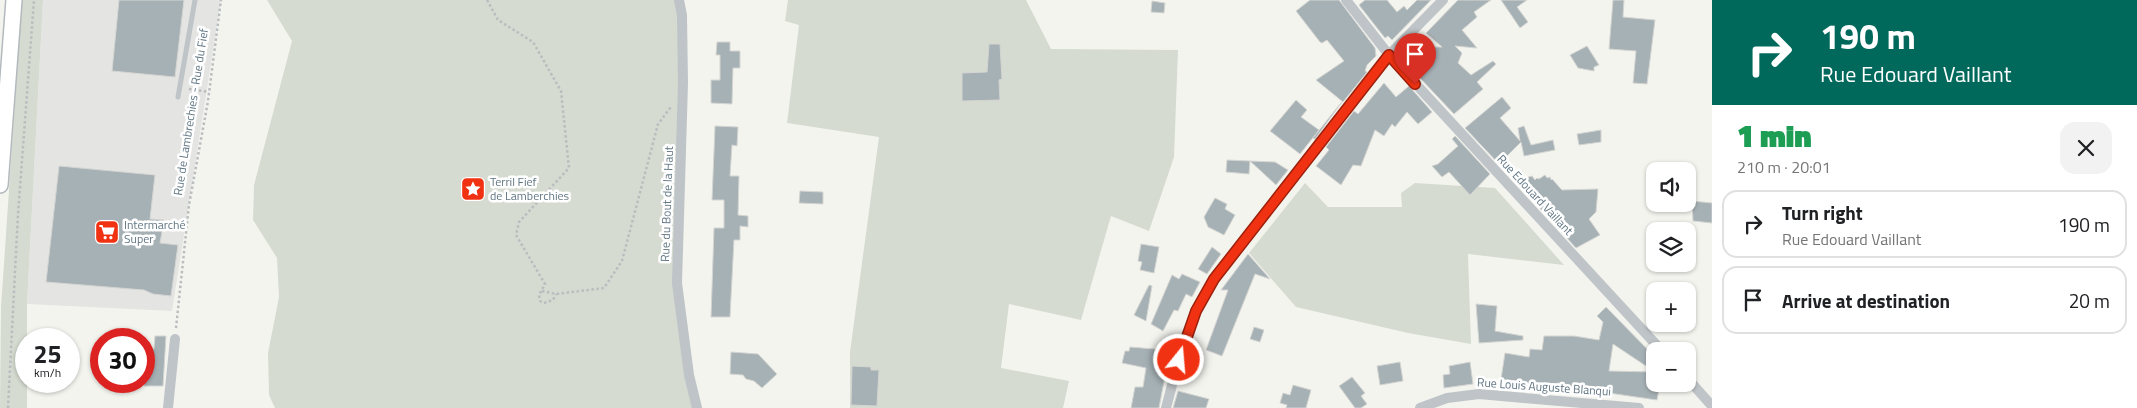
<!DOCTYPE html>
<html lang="en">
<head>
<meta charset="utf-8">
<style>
	:root { --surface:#fff; --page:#f2f2f2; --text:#202124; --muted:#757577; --line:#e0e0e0 }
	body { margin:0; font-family:"Titillium Web",sans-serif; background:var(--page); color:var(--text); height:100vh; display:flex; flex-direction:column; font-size:19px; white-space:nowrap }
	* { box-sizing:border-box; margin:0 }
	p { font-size:16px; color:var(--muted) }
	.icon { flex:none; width:28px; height:28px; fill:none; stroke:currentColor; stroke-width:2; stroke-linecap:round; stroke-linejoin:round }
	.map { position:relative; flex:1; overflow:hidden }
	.details { display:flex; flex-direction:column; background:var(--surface); width:425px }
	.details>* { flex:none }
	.top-card { background:#00695c; color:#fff; overflow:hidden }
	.fabs { position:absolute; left:1646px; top:162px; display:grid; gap:10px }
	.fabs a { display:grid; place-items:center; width:50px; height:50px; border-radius:10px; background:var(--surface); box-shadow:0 1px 4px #0004; font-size:25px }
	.speed { position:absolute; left:15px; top:328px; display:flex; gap:10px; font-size:25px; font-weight:700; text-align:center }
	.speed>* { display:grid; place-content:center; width:65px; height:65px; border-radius:50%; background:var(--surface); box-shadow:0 1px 4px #0004; line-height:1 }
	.speed small { font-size:12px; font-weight:400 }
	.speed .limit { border:8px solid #d22; background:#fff; color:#111 }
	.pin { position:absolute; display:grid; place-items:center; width:42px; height:42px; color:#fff; margin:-51px -21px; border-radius:50% 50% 50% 0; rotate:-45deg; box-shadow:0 0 5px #0007 }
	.pin .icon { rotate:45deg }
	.me { position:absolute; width:55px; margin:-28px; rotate:17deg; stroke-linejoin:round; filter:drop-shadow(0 0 4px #0008) }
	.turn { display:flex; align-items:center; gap:18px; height:105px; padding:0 25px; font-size:22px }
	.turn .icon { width:65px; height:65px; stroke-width:2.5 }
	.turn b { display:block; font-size:35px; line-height:42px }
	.round { display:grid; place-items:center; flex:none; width:52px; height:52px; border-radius:15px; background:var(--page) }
	.head { display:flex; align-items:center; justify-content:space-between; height:85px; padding:0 25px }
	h1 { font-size:30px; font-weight:800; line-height:38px; color:#1e9e55 }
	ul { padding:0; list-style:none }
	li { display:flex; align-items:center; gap:15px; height:68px; margin:0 10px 8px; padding:0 15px; border:2px solid var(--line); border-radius:15px }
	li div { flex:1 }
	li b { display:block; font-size:19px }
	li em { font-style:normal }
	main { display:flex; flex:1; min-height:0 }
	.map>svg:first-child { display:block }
	.built { fill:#e4e5e3 }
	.green { fill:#d5dbd0 }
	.building { fill:#a6b1b5; stroke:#d5d5d2 }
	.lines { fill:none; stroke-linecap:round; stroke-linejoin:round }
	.secondary-casing { stroke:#b3b9bd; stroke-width:18 }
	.path { stroke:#babdbf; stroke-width:2.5; stroke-dasharray:2.5 2.5; stroke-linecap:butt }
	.service { stroke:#bec4c7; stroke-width:5 }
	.minor { stroke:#bec4c7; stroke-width:10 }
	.secondary { stroke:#fff; stroke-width:15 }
	.route-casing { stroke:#9d200c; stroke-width:12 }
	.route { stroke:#f13212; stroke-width:9 }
	.labels { text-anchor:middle; stroke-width:5; stroke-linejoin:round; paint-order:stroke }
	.street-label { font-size:12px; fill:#607683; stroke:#fff }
	.poi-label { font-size:12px; fill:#607683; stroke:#fff; text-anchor:start }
</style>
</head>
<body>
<main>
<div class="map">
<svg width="1712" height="408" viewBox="0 0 1712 408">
	<rect width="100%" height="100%" fill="#f4f4ef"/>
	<path class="built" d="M 43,0 L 221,0 L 172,311 L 27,304 Z"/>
	<path class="green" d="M 22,0 L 43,0 L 27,304 L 27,408 L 0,408 L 1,307 Z
		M 267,0 L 679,0 L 677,283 L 697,408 L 275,408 L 269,395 L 268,353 L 279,297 L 277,258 L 253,220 L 254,185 L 292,41 Z
		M 788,0 L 1026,0 L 1051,49 L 1178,50 L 1174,157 L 1149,231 L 1111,216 L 1081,320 L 1009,304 L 1001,368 L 1069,381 L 1063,408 L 850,408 L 850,352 L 879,137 L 787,123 L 799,25 L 785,21 Z
		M 1305,183 L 1328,207 L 1402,207 L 1401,193 L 1415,183 L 1495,188 L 1564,265 L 1468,254 L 1471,344 L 1408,333 L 1296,307 L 1249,253 Z"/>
	<path class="building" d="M 119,0 L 184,0 L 175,77 L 112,71 Z
		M 1310,0 L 1339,0 L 1375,48 L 1376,56 L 1367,65 L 1365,71 L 1367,72 L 1343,102 L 1316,80 L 1344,61 L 1327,40 L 1322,43 L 1320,42 L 1296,11 Z
		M 1365,0 L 1387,0 L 1397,12 L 1404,6 L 1407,10 L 1417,0 L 1431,0 L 1392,40 L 1388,36 L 1385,38 L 1359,5 Z
		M 1458,0 L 1491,0 L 1474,12 L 1477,17 L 1462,30 L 1477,48 L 1455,46 L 1462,53 L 1458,63 L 1471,75 L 1493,61 L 1496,64 L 1477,82 L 1483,89 L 1454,114 L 1419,77 L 1421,76 L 1412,66 L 1412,47 L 1442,47 L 1426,33 Z
		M 1501,0 L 1527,0 L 1517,7 L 1528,22 L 1520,28 Z
		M 1613,0 L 1624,0 L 1623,17 L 1655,20 L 1647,84 L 1633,83 L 1636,51 L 1609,49 Z
		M 1152,1 L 1165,3 L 1164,13 L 1151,12 Z
		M 717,42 L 730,42 L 730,51 L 740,51 L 740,68 L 733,68 L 732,104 L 711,103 L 711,80 L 720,80 L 720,55 L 716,55 Z
		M 989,44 L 1000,44 L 1002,79 L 999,80 L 1000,100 L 962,101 L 962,73 L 987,72 Z
		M 1587,46 L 1599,65 L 1594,67 L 1594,71 L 1578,68 L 1570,55 Z
		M 1384,83 L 1396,97 L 1409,86 L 1432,112 L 1418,124 L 1407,112 L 1395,127 L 1392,124 L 1384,136 L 1375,130 L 1361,166 L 1353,165 L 1341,185 L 1316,166 L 1329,150 L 1326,147 L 1354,111 L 1358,114 Z
		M 1502,97 L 1511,108 L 1500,118 L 1520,141 L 1518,128 L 1524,126 L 1531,145 L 1553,140 L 1555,150 L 1524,156 L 1521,142 L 1499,164 L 1465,128 Z
		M 1296,100 L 1307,110 L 1301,117 L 1319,130 L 1300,154 L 1270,131 Z
		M 1342,102 L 1315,139 L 1313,138 L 1336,109 Z
		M 715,126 L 738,127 L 737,146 L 732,145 L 730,176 L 739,176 L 738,215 L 748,216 L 748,227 L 740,226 L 740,240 L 734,240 L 730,317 L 711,317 L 714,228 L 724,228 L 724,200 L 712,200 Z
		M 1601,130 L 1601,142 L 1579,145 L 1577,134 Z
		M 1455,136 L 1490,174 L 1470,195 L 1449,172 L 1442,177 L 1432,166 L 1438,164 L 1458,146 L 1452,139 Z
		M 1227,160 L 1250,161 L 1249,174 L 1226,172 Z
		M 1250,161 L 1275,162 L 1288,170 L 1276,185 Z
		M 59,166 L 155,175 L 150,219 L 164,220 L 160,243 L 178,245 L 171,296 L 153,294 L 144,290 L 46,282 Z
		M 1545,175 L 1547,178 L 1550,177 L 1551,180 L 1552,179 L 1562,190 L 1598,189 L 1596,212 L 1589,219 L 1600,235 L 1576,248 L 1515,181 L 1532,176 L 1535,180 L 1537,178 L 1539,179 Z
		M 800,191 L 823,192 L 823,204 L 799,203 Z
		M 1215,198 L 1227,204 L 1225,209 L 1235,215 L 1224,235 L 1208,227 L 1204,217 Z
		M 1692,201 L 1712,203 L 1712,223 L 1693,221 Z
		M 1141,244 L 1159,247 L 1154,273 L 1140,270 L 1142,262 L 1138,261 Z
		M 1212,247 L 1221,254 L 1207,274 L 1198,269 Z
		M 1248,254 L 1270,279 L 1255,274 L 1222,356 L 1206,350 L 1228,290 L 1221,290 Z
		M 1182,274 L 1200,282 L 1192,297 L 1186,294 L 1178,311 L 1174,310 L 1163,331 L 1151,324 L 1172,275 L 1179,279 Z
		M 1149,285 L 1152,286 L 1146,321 L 1134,315 Z
		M 1476,304 L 1497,306 L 1495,331 L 1523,336 L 1523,340 L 1479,343 Z
		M 1606,307 L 1655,357 L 1655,372 L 1613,344 L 1609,371 L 1655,372 L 1655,384 L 1660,384 L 1657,400 L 1595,391 L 1561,389 L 1561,383 L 1537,385 L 1537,388 L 1515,386 L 1516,381 L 1501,379 L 1505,353 L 1529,357 L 1530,349 L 1542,350 L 1544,336 L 1574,336 L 1599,340 L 1603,322 L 1597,316 Z
		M 1254,327 L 1264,330 L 1260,342 L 1250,339 Z
		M 155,336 L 166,336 L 163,386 L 144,386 L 145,358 L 148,358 L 148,349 L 154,349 Z
		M 1130,347 L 1167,350 L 1165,353 L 1169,355 L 1159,408 L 1131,408 L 1135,387 L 1143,387 L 1146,368 L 1122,363 L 1125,351 L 1129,351 Z
		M 731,352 L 758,354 L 777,374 L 762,388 L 754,381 L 746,379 L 743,375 L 730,374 Z
		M 1400,362 L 1403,381 L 1380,385 L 1377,366 Z
		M 1470,362 L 1473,384 L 1444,388 L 1443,375 L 1450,374 L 1449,366 Z
		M 852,366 L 871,367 L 871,370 L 879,370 L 877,406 L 851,405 Z
		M 1352,377 L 1365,393 L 1361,396 L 1367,404 L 1361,408 L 1355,408 L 1339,386 Z
		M 1293,385 L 1311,390 L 1306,408 L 1286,408 L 1287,405 L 1280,403 L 1283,393 L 1290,395 Z
		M 1178,391 L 1209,399 L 1206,408 L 1173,408 Z"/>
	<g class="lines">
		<defs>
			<path id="secondary" d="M 0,185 L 14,0"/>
		</defs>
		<use href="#secondary" class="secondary-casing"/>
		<path class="path" d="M 487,0 L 498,20 L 533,42 L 561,91 L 569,168 L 519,222 L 516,235 L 545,284 L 539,295 L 540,301 L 544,303 L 553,300 L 556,294
			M 189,89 L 209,92
			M 542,291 L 556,294 L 604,288 L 622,261 L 658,124 L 671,107
			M 176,328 L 189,205 L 208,101 L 221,0
			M 8,408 L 18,214 L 34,0"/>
		<path class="service" d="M 178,97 L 195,0"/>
		<path class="minor" d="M 679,0 L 682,15 L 683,83 L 677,283 L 689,375 L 697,408
			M 1346,0 L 1389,55 L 1662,351
			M 1688,379 L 1712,406
			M 168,408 L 175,339
			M 1166,408 L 1183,343 L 1196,311 L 1214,279 L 1389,55 L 1443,0
			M 1420,408 L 1447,398 L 1479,394 L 1639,408"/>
		<use href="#secondary" class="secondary"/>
	</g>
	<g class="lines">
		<defs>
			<path id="route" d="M 1179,360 L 1196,311 L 1214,279 L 1389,55 L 1415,84"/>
		</defs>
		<use href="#route" class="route-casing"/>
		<use href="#route" class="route"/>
	</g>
	<defs>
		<symbol id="sight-square" viewBox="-11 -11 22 22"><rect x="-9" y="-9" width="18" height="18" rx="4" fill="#f13212" stroke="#fff"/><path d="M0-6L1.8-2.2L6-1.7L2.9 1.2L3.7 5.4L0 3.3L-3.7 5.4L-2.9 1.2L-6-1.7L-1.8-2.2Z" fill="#fff"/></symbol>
		<symbol id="supermarket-square" viewBox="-11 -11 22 22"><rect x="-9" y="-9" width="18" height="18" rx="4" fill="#f13212" stroke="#fff"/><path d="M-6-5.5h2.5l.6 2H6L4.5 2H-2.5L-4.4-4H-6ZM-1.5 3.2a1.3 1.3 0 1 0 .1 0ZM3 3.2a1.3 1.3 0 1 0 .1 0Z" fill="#fff"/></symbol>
	</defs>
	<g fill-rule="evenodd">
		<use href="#sight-square" x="459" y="175" width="28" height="28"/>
		<use href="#supermarket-square" x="93" y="218" width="28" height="28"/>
	</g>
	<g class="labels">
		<g class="street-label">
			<text transform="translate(191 112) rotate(-81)" y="4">Rue de Lambrechies - Rue du Fief</text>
			<text transform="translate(1535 195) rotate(47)" y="4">Rue Edouard Vaillant</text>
			<text transform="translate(667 204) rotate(-88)" y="4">Rue du Bout de la Haut</text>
			<text transform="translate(1544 387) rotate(4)" y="4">Rue Louis Auguste Blanqui</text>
		</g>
		<g class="poi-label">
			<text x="490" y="186">Terril Fief<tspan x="490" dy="14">de Lamberchies</tspan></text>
			<text x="124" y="229">Intermarché<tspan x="124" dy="14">Super</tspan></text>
		</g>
	</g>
</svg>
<div class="fabs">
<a><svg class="icon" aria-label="sound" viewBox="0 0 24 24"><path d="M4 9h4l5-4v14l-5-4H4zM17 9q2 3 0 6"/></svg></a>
<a><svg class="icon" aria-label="layers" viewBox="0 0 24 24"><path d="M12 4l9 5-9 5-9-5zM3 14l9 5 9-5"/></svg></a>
<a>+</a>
<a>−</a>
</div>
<div class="speed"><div>25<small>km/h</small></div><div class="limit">30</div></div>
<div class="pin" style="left:1415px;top:84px;background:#d93025"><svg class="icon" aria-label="arrive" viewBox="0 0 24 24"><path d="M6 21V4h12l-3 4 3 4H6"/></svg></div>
<svg class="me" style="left:1179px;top:360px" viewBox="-20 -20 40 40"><circle r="17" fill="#f13212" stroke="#fff" stroke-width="3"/><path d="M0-11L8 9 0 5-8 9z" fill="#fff"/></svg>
</div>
<section class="details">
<div class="top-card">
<div class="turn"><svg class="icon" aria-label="right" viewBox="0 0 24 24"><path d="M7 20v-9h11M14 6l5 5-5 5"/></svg><div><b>190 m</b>Rue Edouard Vaillant</div></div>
</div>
<div class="head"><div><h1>1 min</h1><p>210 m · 20:01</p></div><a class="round"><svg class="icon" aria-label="close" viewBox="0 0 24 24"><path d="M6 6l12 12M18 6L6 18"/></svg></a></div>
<ul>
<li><svg class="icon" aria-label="right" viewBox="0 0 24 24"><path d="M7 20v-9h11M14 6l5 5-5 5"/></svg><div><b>Turn right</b><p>Rue Edouard Vaillant</p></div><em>190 m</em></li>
<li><svg class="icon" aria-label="arrive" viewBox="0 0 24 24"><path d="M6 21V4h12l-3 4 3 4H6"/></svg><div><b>Arrive at destination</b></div><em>20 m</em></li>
</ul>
</section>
</main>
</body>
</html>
